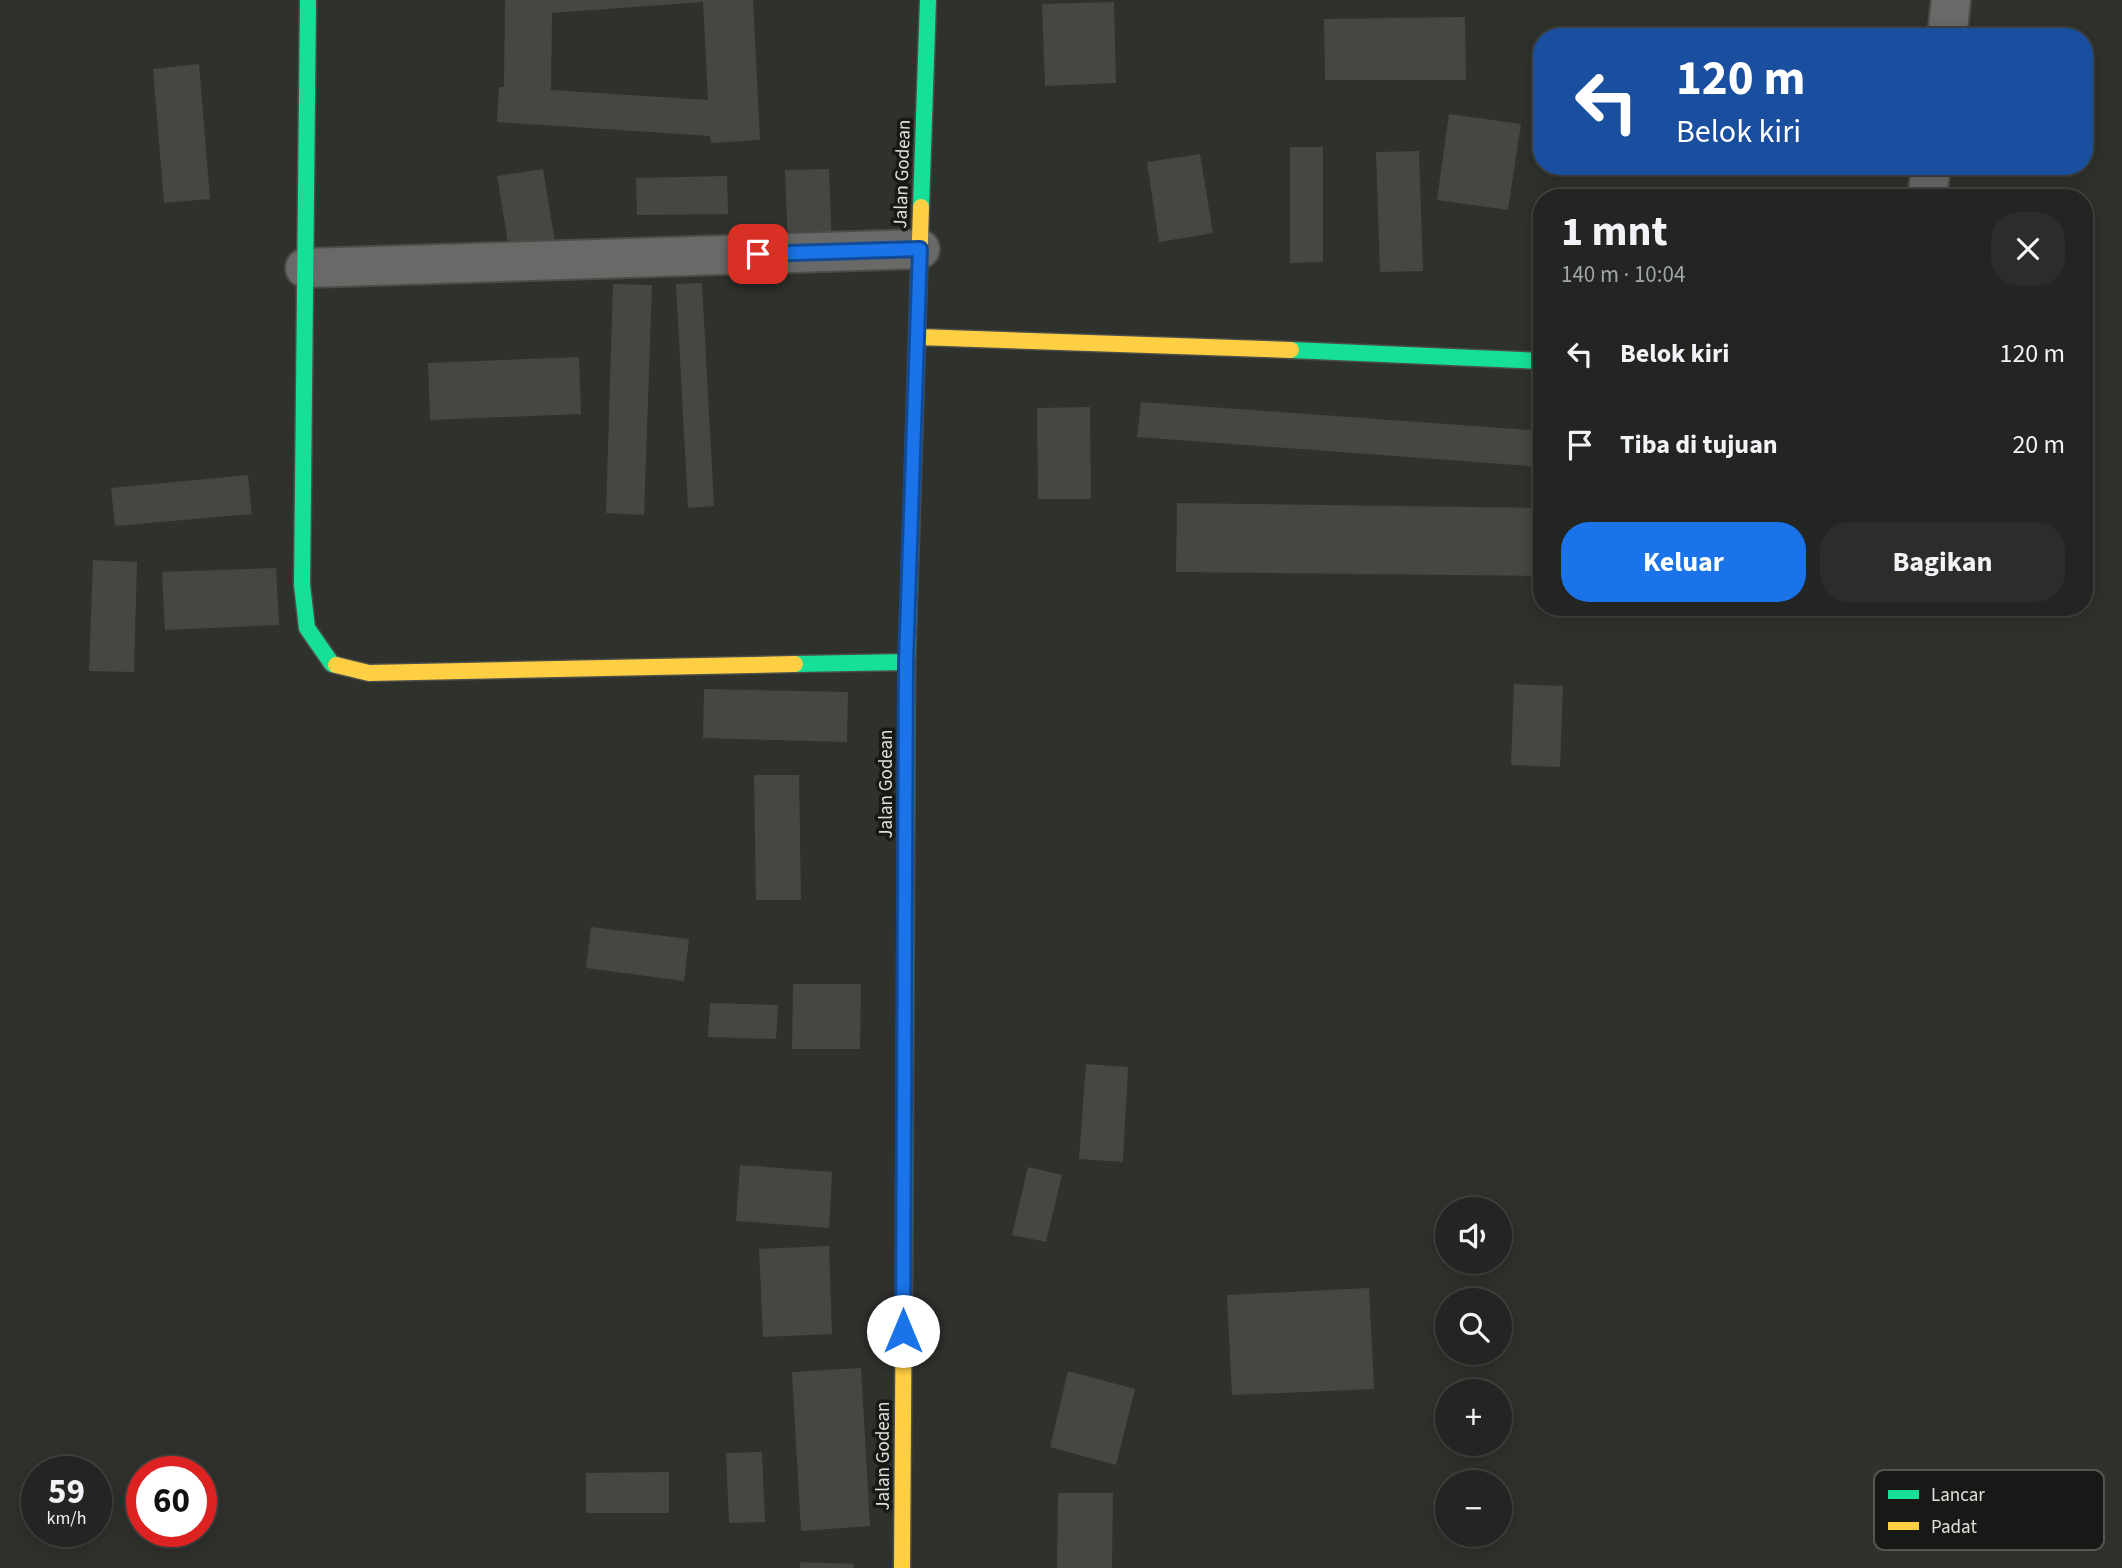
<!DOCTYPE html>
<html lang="id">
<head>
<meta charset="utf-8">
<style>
	:root { --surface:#222521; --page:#2a2d2a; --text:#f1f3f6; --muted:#a2a5a5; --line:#3f423f; --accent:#1a73e8 }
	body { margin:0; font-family:"Source Sans 3",sans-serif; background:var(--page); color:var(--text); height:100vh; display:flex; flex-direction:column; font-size:26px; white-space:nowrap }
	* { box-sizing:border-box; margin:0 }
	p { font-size:23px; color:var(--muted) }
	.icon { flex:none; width:38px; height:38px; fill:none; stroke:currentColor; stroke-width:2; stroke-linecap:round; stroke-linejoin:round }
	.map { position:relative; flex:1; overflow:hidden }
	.details { position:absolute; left:1533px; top:189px; width:560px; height:427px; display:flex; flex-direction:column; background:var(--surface); border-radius:28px; box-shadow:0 4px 18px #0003,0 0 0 2px var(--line) }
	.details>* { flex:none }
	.banner { position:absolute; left:1533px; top:28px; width:560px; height:147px; border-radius:28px; box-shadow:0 4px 18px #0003,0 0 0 2px var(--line); background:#1a4fa0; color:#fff; overflow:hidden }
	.fabs { position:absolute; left:1435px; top:1197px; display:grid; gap:14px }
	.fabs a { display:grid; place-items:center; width:77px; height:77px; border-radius:50%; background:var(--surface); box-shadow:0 4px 18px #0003,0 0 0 2px var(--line); font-size:35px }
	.speed { position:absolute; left:21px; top:1456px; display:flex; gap:14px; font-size:35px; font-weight:700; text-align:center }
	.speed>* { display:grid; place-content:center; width:91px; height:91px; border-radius:50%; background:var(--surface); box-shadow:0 4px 18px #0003,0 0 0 2px var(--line); line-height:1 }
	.speed small { font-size:18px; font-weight:400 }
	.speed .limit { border:10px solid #d22; background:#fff; color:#111 }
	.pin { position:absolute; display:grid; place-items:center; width:60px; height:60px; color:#fff; margin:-30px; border-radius:14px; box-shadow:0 4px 10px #0006 }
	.me { position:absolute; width:77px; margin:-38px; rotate:0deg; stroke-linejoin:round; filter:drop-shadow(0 0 5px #0008) }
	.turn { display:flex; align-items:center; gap:24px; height:147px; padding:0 28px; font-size:32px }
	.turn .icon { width:91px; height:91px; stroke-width:2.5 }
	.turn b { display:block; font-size:49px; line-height:60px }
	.round { display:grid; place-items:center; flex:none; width:74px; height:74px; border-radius:28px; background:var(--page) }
	.summary { display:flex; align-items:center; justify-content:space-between; height:119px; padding:0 28px }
	h1 { font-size:42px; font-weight:700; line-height:52px }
	.primary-button { display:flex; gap:14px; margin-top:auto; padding:14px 28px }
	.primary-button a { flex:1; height:80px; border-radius:28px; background:var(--accent); color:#fff; font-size:28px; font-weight:700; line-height:80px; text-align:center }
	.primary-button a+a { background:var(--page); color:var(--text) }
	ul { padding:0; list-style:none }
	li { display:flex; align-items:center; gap:21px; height:91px; padding:0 28px }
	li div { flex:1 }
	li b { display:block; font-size:26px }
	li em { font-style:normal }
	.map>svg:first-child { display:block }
	.building { fill:#454743; fill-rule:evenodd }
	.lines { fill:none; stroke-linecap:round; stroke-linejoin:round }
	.street-casing { stroke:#4b4d49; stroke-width:42 }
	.fast-casing { stroke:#4b4d49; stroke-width:19 }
	.slow-casing { stroke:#4b4d49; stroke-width:19 }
	.street { stroke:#696a68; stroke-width:38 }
	.fast { stroke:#16e098; stroke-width:16 }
	.slow { stroke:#ffcf43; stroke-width:16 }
	.route-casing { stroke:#114b97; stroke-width:18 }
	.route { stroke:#1a73e8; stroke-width:12 }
	.labels { text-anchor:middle; stroke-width:7; stroke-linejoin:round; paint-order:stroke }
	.street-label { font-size:19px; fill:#dee0dc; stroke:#171916 }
	.key { fill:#171916; stroke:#535551; stroke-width:2 }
	.key-label { font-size:19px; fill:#dee0dc }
</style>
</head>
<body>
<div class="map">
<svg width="2122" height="1568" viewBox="0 0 2122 1568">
	<rect width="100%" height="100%" fill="#2e312c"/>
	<path class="building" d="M 505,0 L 753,0 L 760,140 L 711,143 L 710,136 L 497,122 L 499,87 L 504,87 ZM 703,2 L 708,100 L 551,90 L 552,13 Z
		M 1114,2 L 1116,83 L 1045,86 L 1042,4 Z
		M 1465,17 L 1466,80 L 1325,80 L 1324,19 Z
		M 199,64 L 210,199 L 164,203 L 153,69 Z
		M 1449,114 L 1521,124 L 1508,210 L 1437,200 Z
		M 1290,147 L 1323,147 L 1323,262 L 1290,263 Z
		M 1419,151 L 1423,271 L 1380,272 L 1376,152 Z
		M 1200,154 L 1213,233 L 1159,242 L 1147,162 Z
		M 543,169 L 556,248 L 510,255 L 497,176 Z
		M 829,169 L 832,247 L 788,248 L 785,170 Z
		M 727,176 L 728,214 L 637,215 L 636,178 Z
		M 702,283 L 714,506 L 688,508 L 676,284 Z
		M 613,284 L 652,285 L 644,515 L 606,513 Z
		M 579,357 L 581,414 L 430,420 L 428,363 Z
		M 1141,402 L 1542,431 L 1542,467 L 1137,437 Z
		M 1090,407 L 1091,499 L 1038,499 L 1037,408 Z
		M 248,475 L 252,514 L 115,526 L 111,488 Z
		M 1177,503 L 1542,508 L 1542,576 L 1176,572 Z
		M 93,560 L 137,562 L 134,672 L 89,671 Z
		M 276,568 L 279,625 L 165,630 L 162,572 Z
		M 1514,684 L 1563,686 L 1560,767 L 1511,765 Z
		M 704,689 L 848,692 L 847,742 L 703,738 Z
		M 754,775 L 799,775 L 801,900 L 756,900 Z
		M 591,927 L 689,939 L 684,981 L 586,968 Z
		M 793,984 L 861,984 L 860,1049 L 792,1049 Z
		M 710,1003 L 778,1005 L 776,1039 L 708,1037 Z
		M 1086,1064 L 1128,1067 L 1123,1162 L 1079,1159 Z
		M 740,1165 L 832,1172 L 829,1228 L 736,1221 Z
		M 1028,1167 L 1062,1175 L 1046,1242 L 1012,1235 Z
		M 829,1246 L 832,1334 L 763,1337 L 759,1249 Z
		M 1369,1288 L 1374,1389 L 1232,1395 L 1227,1295 Z
		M 861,1368 L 870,1526 L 801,1531 L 792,1372 Z
		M 1068,1371 L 1135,1389 L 1116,1465 L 1050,1447 Z
		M 762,1452 L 765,1522 L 729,1523 L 726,1453 Z
		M 669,1472 L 669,1513 L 586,1513 L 586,1473 Z
		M 1058,1493 L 1113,1493 L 1112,1568 L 1057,1568 Z
		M 800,1562 L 854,1564 L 853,1568 L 800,1568 Z"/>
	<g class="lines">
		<defs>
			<path id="street" d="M 1947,37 L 1951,0
				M 1927,198 L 1931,166
				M 305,268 L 920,249"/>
			<path id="fast" d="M 308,0 L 302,585 L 307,628 L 332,664 L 336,665
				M 921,207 L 928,0
				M 1291,350 L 1542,361
				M 795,664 L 907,662
				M 904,1268 L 907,662 L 914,438"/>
			<path id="slow" d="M 918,337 L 1291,350
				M 914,438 L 921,207
				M 336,665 L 369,673 L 795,664
				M 902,1568 L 904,1268"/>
		</defs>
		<use href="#street" class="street-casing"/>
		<use href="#fast" class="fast-casing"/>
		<use href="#slow" class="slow-casing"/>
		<use href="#street" class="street"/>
		<use href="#fast" class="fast"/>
		<use href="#slow" class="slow"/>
	</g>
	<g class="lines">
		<defs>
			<path id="route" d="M 758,254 L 920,249 L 906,662 L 903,1331"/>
		</defs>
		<use href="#route" class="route-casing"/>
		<use href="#route" class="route"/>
	</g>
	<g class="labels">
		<g class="street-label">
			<text transform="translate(901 174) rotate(-88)" y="7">Jalan Godean</text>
			<text transform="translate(885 784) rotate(-90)" y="7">Jalan Godean</text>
			<text transform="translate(882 1456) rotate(-90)" y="7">Jalan Godean</text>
		</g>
	</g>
	<rect x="1874" y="1470" width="230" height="80" rx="10" class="key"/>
	<rect x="1888" y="1490" width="31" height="9" fill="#16e098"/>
	<rect x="1888" y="1522" width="31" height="8" fill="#ffcf43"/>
	<g class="key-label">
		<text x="1931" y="1501">Lancar</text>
		<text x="1931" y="1533">Padat</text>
	</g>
</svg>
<div class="fabs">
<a><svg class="icon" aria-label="sound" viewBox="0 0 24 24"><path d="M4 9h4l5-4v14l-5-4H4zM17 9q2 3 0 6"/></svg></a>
<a><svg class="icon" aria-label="search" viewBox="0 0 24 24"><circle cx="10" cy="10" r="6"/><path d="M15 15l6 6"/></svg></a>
<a>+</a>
<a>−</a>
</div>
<div class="speed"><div>59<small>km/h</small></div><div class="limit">60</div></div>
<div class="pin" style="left:758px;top:254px;background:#d93025"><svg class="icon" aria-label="arrive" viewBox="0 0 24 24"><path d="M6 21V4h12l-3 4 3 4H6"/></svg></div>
<svg class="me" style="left:903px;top:1331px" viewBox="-20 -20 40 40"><circle r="19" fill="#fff"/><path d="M0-13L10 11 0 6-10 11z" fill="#1a73e8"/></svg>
<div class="banner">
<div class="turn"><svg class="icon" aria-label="left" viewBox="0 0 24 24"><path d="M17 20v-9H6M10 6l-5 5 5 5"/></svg><div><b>120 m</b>Belok kiri</div></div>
</div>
<section class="details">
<div class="summary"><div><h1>1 mnt</h1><p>140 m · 10:04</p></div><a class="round"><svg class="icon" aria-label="close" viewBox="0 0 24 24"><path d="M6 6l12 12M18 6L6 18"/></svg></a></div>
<ul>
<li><svg class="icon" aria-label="left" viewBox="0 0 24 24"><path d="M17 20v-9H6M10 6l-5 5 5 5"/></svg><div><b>Belok kiri</b></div><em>120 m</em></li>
<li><svg class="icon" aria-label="arrive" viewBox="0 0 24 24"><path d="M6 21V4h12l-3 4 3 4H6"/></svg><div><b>Tiba di tujuan</b></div><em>20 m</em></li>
</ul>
<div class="primary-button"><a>Keluar</a><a>Bagikan</a></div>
</section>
</div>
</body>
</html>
